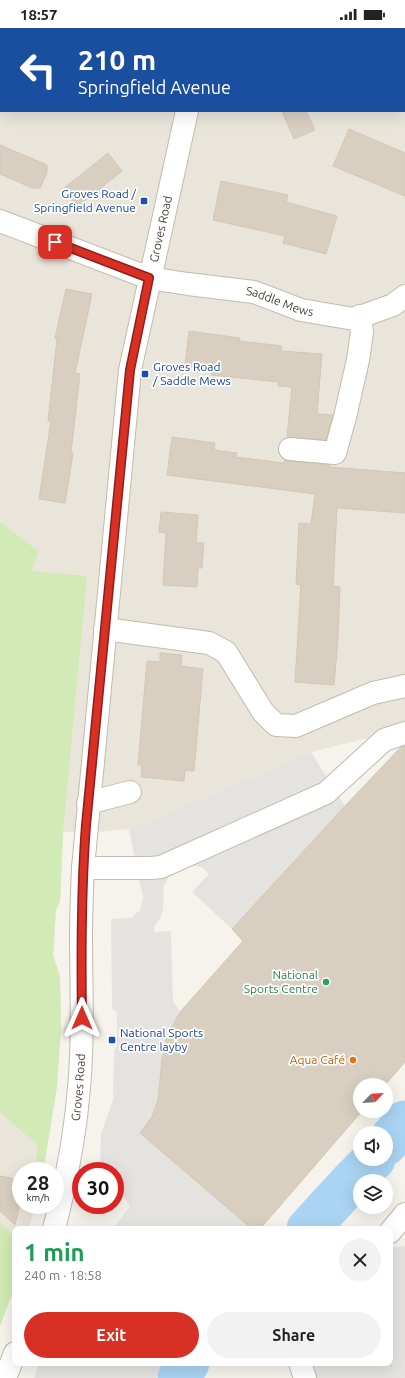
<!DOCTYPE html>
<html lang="en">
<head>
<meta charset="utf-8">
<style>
	:root { --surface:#fff; --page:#f2f2f2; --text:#222; --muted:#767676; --accent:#d93025 }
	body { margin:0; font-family:Ubuntu,sans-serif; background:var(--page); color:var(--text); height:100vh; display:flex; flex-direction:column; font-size:15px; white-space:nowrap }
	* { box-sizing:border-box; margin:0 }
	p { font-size:13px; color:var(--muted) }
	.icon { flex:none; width:22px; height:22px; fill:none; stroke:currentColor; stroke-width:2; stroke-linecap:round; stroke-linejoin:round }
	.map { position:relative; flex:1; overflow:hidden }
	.side { position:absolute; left:12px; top:1198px; width:381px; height:140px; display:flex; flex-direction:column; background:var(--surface); border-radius:8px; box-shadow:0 4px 16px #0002 }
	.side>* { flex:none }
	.banner { position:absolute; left:0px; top:0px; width:405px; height:84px; box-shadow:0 4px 16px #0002; background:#1a4fa0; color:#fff; overflow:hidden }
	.needle { width:26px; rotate:65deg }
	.tools { position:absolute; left:353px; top:1050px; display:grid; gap:8px }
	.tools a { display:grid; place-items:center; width:40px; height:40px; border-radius:50%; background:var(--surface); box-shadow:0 4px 16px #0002; font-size:20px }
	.speed { position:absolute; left:12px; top:1134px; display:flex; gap:8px; font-size:20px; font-weight:700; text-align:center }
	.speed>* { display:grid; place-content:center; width:52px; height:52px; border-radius:50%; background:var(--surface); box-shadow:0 4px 16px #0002; line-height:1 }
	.speed small { font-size:10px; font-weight:400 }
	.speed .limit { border:6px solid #d22; background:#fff; color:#111 }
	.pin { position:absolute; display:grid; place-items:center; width:34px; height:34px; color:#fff; margin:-17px; border-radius:8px; box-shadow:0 2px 6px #0006 }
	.me { position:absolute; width:44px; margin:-22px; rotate:0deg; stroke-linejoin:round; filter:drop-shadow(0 0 3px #0008) }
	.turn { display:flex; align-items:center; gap:14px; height:84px; padding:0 12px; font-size:18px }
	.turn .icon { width:52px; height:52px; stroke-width:2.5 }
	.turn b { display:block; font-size:28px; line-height:34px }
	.round { display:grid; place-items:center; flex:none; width:42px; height:42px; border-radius:21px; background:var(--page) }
	.overview { display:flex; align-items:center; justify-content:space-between; height:68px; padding:0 12px }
	h1 { font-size:24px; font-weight:700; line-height:30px; color:#1e9e55 }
	.action { display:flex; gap:8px; margin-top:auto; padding:8px 12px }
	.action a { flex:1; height:46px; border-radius:24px; background:var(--accent); color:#fff; font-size:16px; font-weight:700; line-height:46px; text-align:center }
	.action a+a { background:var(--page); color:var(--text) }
	.status { display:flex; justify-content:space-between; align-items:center; height:28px; padding:0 20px; background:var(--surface); direction:ltr }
	.status svg { height:11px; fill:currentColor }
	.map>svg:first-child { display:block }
	.residential { fill:#eae5da }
	.green { fill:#d2eab5 }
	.parking { fill:#e5e3e0 }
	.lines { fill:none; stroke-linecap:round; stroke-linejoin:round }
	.river { stroke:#a9d4f2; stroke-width:43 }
	.building { fill:#d8cfc1; stroke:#d3c7b4 }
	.minor-casing { stroke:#c2bbae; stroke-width:24 }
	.highway-casing { stroke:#e0a43c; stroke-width:24 }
	.minor { stroke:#fff; stroke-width:22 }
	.highway { stroke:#ffcf6e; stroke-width:22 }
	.route-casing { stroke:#8d1f18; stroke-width:10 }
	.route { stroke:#d93025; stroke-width:7 }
	.transit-dot { fill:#1a4fb4; stroke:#fff; stroke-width:1.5 }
	.leisure-dot { fill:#2e9e5b; stroke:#fff; stroke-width:1.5 }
	.food-dot { fill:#e8710a; stroke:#fff; stroke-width:1.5 }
	.labels { text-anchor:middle; stroke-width:3.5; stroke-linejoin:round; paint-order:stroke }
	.transit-label { font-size:12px; fill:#164399; stroke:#fff; text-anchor:start }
	.street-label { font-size:12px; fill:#4b4439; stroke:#fff }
	.leisure-label { font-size:12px; fill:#27864d; stroke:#fff; text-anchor:end }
	.food-label { font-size:12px; fill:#c56008; stroke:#fff; text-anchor:end }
</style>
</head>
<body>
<div class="status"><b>18:57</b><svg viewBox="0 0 49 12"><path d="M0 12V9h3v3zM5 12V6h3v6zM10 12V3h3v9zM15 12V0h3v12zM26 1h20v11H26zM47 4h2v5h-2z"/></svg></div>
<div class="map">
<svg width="405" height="1350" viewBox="0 0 405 1350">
	<rect width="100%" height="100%" fill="#f6f3ec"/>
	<path class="residential" d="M 0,0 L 247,0 L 249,1 L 1,1 L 1,83 L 404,83 L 404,66 L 405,66 L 405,701 L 311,724 L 129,801 L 95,804 L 63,804 L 60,873 L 56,882 L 53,927 L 60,949 L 61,1000 L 57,1058 L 43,1143 L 21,1143 L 21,1177 L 35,1177 L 29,1201 L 15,1201 L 15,1258 L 0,1298 Z"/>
	<path class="green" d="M 0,494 L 38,523 L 32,543 L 87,548 L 63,804 L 60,873 L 56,882 L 53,927 L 60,949 L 61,1000 L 57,1058 L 44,1139 L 36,1137 L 37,1117 L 0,1084 Z
		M 0,1194 L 15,1209 L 15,1258 L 0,1298 Z"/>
	<path class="parking" d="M 311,724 L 345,778 L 232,901 L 192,864 L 209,846 L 203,840 L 191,837 L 177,842 L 170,848 L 164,857 L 163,882 L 160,890 L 155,898 L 154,904 L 171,903 L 173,973 L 180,984 L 167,1009 L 162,1032 L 158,1072 L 252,1201 L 113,1201 L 130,1178 L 115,1156 L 115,1143 L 106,1143 L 100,1135 L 101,1106 L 113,1072 L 114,1022 L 117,1018 L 117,985 L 112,980 L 111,891 L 131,890 L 140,882 L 143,870 L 129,801 Z
		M 405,1218 L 405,1350 L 312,1350 L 309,1335 L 390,1335 L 390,1220 Z
		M 39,1335 L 164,1335 L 156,1350 L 34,1350 Z"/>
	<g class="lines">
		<path class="river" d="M 386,1116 L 405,1094
			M 308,1201 L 351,1154 L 374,1131
			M 179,1350 L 188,1335"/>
	</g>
	<path class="building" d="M 282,83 L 306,83 L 315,102 L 294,111 Z
		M 349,101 L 405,125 L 405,168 L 333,138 Z
		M 0,117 L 47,137 L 47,145 L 40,160 L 32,160 L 0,146 Z
		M 108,125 L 122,143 L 77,179 L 63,161 Z
		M 221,153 L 288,167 L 286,174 L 337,188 L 326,226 L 283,215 L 285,208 L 213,192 Z
		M 66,261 L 92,266 L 75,345 L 80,346 L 71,425 L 73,425 L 65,475 L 39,471 L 51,393 L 48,393 L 57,311 L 55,310 Z
		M 189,303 L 240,310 L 239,313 L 282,318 L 281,323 L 322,326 L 317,386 L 333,387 L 326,412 L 287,409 L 292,359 L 278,358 L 279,354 L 211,347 L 212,341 L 185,338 Z
		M 172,409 L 215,415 L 214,422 L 237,425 L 236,429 L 284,435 L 285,432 L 289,433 L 330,437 L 330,439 L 405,445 L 405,485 L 337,480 L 333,558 L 340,559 L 338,610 L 334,657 L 295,654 L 301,557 L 296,556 L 299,495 L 311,496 L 315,466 L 167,447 Z
		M 161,484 L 198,487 L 196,515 L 204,515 L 202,540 L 198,540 L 197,559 L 163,557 L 166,505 L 159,504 Z
		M 160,625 L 182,627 L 181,638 L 203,641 L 194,743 L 185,742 L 184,753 L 141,749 L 142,737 L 138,737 L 147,633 L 160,634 Z
		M 405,718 L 405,1034 L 385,1057 L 360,1057 L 360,1083 L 362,1083 L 260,1201 L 252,1201 L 140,1105 L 152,1089 L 158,1072 L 162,1032 L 167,1009 L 180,984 L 243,913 L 232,901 L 345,778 L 400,720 Z
		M 0,1148 L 21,1152 L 21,1172 L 15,1197 L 0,1183 Z"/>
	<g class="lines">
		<defs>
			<g id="minor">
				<path d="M 177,0 L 179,1"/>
				<path d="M 206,1 L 206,0"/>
				<path id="s1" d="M 0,193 L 149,250 L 188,256 L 254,264 L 301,282 L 354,291 L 393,277 L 405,268"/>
				<path d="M 290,421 L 335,425 L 345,389 L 358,332 L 362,304 L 360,288"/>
				<path d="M 105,601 L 209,615 L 226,624 L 263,684 L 276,697 L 296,698 L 373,665 L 405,658"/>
				<path d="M 88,775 L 130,764"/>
				<path d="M 83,840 L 151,840 L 161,839 L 326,765 L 384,712 L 405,705"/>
				<path id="s2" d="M 54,1201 C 65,1158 74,1114 78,1070 C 84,1016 81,961 81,906 C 81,884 82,862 83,840 L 130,342 L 187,83"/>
				<path d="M 390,1204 L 405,1186"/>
				<path d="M 300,1335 L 305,1350"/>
				<path d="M 5,1350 L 15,1325"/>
			</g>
			<path id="highway" d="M 347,0 L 349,1
				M 404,24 L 405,24"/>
		</defs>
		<use href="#minor" class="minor-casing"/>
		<use href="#highway" class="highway-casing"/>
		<use href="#minor" class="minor"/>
		<use href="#highway" class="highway"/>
	</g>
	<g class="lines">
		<defs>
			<path id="route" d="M 55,214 L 149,250 L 130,342 L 86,797 C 81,862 81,926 82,990"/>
		</defs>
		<use href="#route" class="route-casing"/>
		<use href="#route" class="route"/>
	</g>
	<g class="transit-dot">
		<rect x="140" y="169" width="8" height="8" rx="2"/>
		<rect x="141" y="342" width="8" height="8" rx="2"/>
		<rect x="108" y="1008" width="8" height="8" rx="2"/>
	</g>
	<circle class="leisure-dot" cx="326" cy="954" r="4"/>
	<circle class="food-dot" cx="353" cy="1032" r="4"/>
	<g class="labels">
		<g class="transit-label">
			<text x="136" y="170" text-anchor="end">Groves Road /<tspan x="136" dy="14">Springfield Avenue</tspan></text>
			<text x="153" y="343">Groves Road<tspan x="153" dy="14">/ Saddle Mews</tspan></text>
			<text x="120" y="1009">National Sports<tspan x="120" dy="14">Centre layby</tspan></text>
		</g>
		<g class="street-label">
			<text dy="4" stroke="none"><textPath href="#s2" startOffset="1008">Groves Road</textPath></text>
			<text dy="4" stroke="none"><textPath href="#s1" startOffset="293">Saddle Mews</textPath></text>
			<text dy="4" stroke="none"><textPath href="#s2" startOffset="144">Groves Road</textPath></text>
		</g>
		<g class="leisure-label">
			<text x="318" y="951">National<tspan x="318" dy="14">Sports Centre</tspan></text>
		</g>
		<g class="food-label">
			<text x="345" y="1036">Aqua Café</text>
		</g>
	</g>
</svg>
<div class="tools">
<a><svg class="needle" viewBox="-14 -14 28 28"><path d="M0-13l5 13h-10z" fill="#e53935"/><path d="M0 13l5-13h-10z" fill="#767676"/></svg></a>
<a><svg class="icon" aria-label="sound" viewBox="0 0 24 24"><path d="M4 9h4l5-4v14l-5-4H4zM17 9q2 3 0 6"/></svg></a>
<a><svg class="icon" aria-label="layers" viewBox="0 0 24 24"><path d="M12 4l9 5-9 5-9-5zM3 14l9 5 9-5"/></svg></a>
</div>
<div class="speed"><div>28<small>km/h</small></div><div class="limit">30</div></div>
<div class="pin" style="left:55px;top:214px;background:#d93025"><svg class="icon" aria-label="arrive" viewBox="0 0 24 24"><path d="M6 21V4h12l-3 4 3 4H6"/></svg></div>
<svg class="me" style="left:82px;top:990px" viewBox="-20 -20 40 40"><path d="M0-17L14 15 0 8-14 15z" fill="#d93025" stroke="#fff" stroke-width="4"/></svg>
<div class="banner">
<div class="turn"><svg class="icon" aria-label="left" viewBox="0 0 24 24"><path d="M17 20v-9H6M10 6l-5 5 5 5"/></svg><div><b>210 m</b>Springfield Avenue</div></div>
</div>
<section class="side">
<div class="overview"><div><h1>1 min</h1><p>240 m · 18:58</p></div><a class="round"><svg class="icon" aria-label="close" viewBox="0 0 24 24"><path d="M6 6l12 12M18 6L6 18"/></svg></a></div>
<div class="action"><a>Exit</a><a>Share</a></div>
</section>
</div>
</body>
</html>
